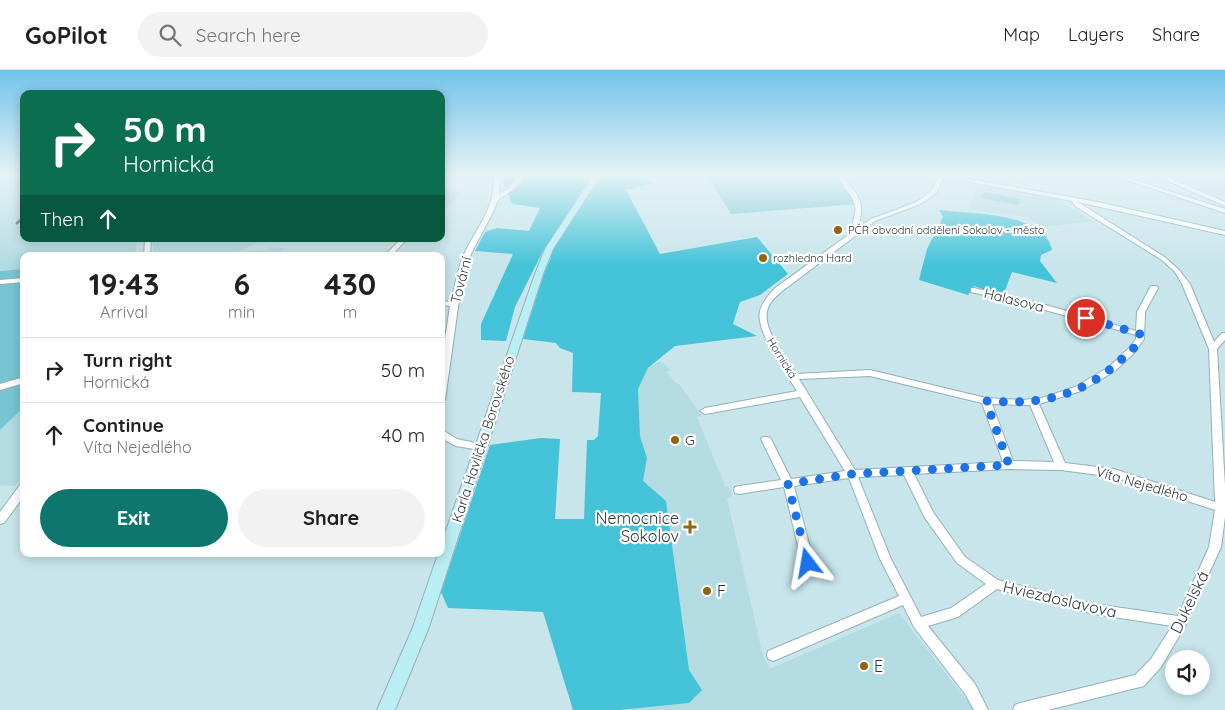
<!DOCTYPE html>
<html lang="en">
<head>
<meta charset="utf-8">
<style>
	:root { --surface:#fff; --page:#f2f2f2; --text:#202124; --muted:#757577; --line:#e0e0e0; --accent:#0f766e }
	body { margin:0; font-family:Quicksand,sans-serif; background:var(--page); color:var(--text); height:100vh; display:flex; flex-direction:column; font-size:19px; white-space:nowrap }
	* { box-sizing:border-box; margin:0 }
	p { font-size:16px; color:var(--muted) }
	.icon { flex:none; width:28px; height:28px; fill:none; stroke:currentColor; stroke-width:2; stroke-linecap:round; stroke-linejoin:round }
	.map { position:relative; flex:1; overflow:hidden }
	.side { position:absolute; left:20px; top:182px; width:425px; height:305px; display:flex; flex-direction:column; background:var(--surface); border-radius:10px; box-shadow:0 2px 12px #0003 }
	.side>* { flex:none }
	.banner { position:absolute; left:20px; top:20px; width:425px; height:152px; border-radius:10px; box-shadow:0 2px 12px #0003; background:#0b6e4f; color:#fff; overflow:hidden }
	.buttons { position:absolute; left:1165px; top:580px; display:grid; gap:10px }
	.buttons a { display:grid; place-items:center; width:45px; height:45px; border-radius:50%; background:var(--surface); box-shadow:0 2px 12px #0003; font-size:25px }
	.pin { position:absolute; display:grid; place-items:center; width:42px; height:42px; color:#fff; margin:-21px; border:2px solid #fff; border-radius:50%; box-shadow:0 1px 5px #0007 }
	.me { position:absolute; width:55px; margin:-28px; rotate:346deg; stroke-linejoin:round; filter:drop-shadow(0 0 4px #0008) }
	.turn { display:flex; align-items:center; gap:18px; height:105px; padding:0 20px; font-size:22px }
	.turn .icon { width:65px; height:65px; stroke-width:2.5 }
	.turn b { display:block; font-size:35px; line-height:42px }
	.then { display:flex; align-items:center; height:48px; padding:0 20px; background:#0003; gap:10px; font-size:19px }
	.eta { display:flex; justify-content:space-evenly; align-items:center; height:85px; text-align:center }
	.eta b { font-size:30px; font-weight:700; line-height:35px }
	.button { display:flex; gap:10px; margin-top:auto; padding:10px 20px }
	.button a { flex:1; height:58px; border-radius:30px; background:var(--accent); color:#fff; font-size:20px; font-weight:700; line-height:58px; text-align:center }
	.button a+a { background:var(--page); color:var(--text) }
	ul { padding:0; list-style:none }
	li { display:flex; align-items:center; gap:15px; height:65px; padding:0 20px; border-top:1px solid var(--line) }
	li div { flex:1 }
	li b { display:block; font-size:19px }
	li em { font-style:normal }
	header { display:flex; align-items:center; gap:30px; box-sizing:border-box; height:70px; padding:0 25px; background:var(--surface); border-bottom:1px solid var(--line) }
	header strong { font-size:24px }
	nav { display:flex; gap:28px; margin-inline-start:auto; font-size:18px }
	.search { width:350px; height:45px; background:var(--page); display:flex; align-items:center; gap:12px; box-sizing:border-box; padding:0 18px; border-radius:28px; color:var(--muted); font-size:19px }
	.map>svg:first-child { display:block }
	.built { fill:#b3dbe2 }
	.green { fill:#77c5d3 }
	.forest { fill:#44c3d8 }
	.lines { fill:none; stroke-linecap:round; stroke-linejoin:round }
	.street-casing { stroke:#93b0b6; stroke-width:2 }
	.secondary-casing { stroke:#93b0b6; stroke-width:2 }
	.street { fill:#fff; fill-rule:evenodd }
	.secondary { fill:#b9eef5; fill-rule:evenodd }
	.rail { stroke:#425153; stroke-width:2.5; stroke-dasharray:6 6; stroke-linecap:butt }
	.route { stroke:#1a73e8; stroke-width:9; stroke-dasharray:0 16.2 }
	.poi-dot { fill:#90670e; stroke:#fff; stroke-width:2 }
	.labels { text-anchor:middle; stroke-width:4.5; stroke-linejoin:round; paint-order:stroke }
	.far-poi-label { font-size:11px; fill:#2b3739; stroke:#fff; text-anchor:start }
	.far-street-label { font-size:11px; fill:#2b3739; stroke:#fff }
	.street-label { font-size:14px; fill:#2b3739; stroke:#fff }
	.poi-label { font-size:14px; fill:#2b3739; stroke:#fff; text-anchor:start }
	.near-poi-label { font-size:16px; fill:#2b3739; stroke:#fff; text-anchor:start }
	.near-street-label { font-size:16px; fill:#2b3739; stroke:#fff }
</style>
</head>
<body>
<header>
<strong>GoPilot</strong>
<div class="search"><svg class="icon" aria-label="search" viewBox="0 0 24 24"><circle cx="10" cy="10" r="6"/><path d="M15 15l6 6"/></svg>Search here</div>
<nav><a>Map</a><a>Layers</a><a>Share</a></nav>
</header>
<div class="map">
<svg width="1225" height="640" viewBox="0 0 1225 640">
	<rect width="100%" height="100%" fill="#c7e5eb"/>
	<path class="built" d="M 0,106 L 24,106 L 24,169 L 137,169 L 135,186 L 24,186 L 24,199 L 0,201 Z
		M 957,111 L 1055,128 L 1092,151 L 1044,157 L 1030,150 L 1029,148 L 969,139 L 976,120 L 946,114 L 948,112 Z
		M 1180,112 L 1225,114 L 1225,126 L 1207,125 Z
		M 441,119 L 461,120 L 441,147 Z
		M 153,169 L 265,169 L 229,186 L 153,186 Z
		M 271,177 L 284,178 L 280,182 L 331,184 L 329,186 L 242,186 L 248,181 L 267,181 Z
		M 660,291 L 671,300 L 667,302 L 675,312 L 679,314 L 702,346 L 697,347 L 725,416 L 730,418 L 732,426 L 727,428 L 762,582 L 770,599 L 899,543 L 974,640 L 574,640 L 643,411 L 647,388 L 640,366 L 638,319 L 648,298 Z
		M 24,337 L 24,406 L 15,416 L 0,415 L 0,360 Z"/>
	<path class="green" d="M 685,106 L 835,106 L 857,134 L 731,144 L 708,107 L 689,109 Z
		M 983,122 L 1020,129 L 1019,135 L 981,128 Z
		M 24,199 L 24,337 L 0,360 L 0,201 Z"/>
	<path class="forest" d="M 503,106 L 646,106 L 644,108 L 652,114 L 626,120 L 660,184 L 757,167 L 788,204 L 760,225 L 740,232 L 733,254 L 757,266 L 675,276 L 648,298 L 638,319 L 640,366 L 647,388 L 643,411 L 666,431 L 689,600 L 702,620 L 689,633 L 619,640 L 573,640 L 543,542 L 448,538 L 441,522 L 490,375 L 541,368 L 560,369 L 555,449 L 584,449 L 587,370 L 594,370 L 598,366 L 601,323 L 572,322 L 573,283 L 560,278 L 556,273 L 523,269 L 545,201 L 551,188 L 549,179 L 543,181 L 515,237 L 506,271 L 481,270 L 481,254 L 513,184 L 475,181 L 485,162 L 497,158 L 529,161 L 540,138 L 512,134 L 508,124 L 515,117 L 504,117 Z
		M 939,140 C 971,144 1045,142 1052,180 L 1041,185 L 1040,191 L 1057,213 L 1012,202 L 1003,226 L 974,216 L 968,225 L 919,210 L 927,179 L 943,147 Z"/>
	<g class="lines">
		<defs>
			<path id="street" d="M 494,106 L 500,106 L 499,124 L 508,118 L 520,106 L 526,106 L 512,120 L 498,130 L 493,142 L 471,184 L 459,230 L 445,330 L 441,333 L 441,295 L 450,236 L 441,235 L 441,231 L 451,232 C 455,215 458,198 465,182 C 479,154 494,140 494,106 Z
				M 837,106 L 842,106 C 858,126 867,131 857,159 L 871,149 L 914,133 L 921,129 L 932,120 L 939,106 L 952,106 L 1098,132 L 1225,161 L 1225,165 L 1078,132 L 1166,188 L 1179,200 L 1190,214 L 1214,272 L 1222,263 L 1225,263 L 1225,270 L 1217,279 L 1225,416 L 1225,447 L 1221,477 L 1185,556 L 1161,597 L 1144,616 L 1048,640 L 1013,640 L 1015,635 L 1020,633 L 1135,605 L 1151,589 L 1172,556 L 1094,544 L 997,519 L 958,547 L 928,556 L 975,614 L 988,640 L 974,640 L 965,624 L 914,557 L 903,535 L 778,589 L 773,591 L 768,589 L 767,585 L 768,581 L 899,526 L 880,489 L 849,408 L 794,416 L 814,493 L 812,496 L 808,498 L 804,496 L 802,493 L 784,417 L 739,424 L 735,423 L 734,420 L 735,417 L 739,416 L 781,410 L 761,369 L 763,367 L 769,367 L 771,369 L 791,409 L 845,401 L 800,327 L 705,344 L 700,341 L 705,338 L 797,321 C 786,303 755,261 760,241 C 762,232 769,225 775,218 L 851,163 L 850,162 C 862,128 852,132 837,106 ZM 943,107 L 1072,131 L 1075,136 L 1162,190 L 1175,202 L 1182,214 L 1209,279 L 1215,432 L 1114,399 L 1065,393 L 1039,334 L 1081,321 L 1115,301 L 1134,283 L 1144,269 L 1145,242 L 1158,218 L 1157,216 L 1151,216 L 1137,242 L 1136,261 L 1039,233 L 974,218 L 971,218 L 971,222 L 1034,237 L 1136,265 L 1136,269 L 1128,279 L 1109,297 L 1075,317 L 1042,328 L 1023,330 L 986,328 L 870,300 L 796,304 C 786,288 763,261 767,241 C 769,233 775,227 781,222 L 875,151 L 918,135 L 925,131 L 937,122 ZM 870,306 L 982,333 L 1003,392 L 855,400 L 799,309 ZM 992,334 L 1030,335 L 1054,392 L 1013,391 ZM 1009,399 L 1061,400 L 1114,407 L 1215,440 L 1209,477 L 1178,546 L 1094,534 L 998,510 L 965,487 L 933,442 L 914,404 ZM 904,405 L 925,448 L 957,493 L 986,514 L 951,538 L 921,547 L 891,489 L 858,407 Z
				M 1115,106 L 1122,106 L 1225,139 L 1225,143 Z
				M 1161,106 L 1165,106 L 1225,132 L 1225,136 L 1161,108 Z
				M 145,169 L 151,169 L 150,186 L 144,186 Z
				M 401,169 L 407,169 L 391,186 L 384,186 Z
				M 336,184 L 339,186 L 331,186 L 332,185 Z
				M 24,208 L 24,212 L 0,214 L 0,210 Z
				M 24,307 L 24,313 L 0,320 L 0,314 Z
				M 441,359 L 457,369 L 480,374 L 483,375 L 485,377 L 483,379 L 480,380 L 456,376 L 441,368 Z
				M 24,414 L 24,426 L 4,453 L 0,454 L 0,442 L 20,415 Z"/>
			<path id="secondary" d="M 593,106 L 600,106 L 553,179 L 543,204 L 429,557 L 395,640 L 377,640 L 413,557 L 438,484 L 441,484 L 441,475 L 535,204 L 545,179 Z"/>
		</defs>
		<use href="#street" class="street-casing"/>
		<use href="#secondary" class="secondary-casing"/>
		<use href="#street" class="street"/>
		<use href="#secondary" class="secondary"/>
		<path class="rail" d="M 16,154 L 24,147"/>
	</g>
	<linearGradient id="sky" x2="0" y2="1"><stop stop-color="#71c3ea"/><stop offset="0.54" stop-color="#e6f3f6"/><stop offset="1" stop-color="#e6f3f6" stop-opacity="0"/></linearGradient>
	<rect width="1225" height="195" fill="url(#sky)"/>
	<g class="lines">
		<path class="route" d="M 808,493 L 788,414 L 852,404 L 1009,395 L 986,331 C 1041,335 1082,327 1123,288 C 1130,282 1140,274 1140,264 L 1086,248"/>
	</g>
	<g class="poi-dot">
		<circle cx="838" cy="160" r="5"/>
		<circle cx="763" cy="188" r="5"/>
		<circle cx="675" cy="370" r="5"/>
		<path d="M687.5 449.5h5v5h5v5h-5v5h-5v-5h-5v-5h5z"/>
		<circle cx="707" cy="521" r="5"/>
		<circle cx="864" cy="596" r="5"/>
	</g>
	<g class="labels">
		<g class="far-poi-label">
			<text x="848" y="164">PČR obvodní oddělení Sokolov - město</text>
			<text x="773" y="192">rozhledna Hard</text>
		</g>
		<g class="far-street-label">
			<text transform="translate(782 288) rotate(58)" y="4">Hornická</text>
		</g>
		<g class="street-label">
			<text transform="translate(461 210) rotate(-76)" y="5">Tovární</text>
			<text transform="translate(1014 230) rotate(14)" y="5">Halasova</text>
			<text transform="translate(483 369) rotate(-72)" y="5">Karla Havlíčka Borovského</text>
			<text transform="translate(1142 414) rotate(16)" y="5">Víta Nejedlého</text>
		</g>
		<g class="poi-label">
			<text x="685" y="375">G</text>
		</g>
		<g class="near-poi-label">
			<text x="679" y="454" text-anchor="end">Nemocnice<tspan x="679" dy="18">Sokolov</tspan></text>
			<text x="717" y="527">F</text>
			<text x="874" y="602">E</text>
		</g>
		<g class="near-street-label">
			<text transform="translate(1060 529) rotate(13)" y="6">Hviezdoslavova</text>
			<text transform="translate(1189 532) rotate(-64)" y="6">Dukelská</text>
		</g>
	</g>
</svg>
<div class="buttons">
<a><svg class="icon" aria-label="sound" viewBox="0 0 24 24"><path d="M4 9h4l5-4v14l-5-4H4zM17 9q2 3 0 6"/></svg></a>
</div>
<div class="pin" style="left:1086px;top:248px;background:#d93025"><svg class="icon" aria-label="arrive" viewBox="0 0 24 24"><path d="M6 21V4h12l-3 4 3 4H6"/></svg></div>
<svg class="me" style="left:808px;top:493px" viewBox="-20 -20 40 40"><path d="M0-17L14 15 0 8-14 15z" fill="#1a73e8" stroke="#fff" stroke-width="4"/></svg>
<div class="banner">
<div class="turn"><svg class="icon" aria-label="right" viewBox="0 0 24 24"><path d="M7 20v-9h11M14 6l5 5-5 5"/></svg><div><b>50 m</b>Hornická</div></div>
<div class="then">Then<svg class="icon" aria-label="ahead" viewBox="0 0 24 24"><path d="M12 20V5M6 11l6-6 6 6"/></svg></div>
</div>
<section class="side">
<div class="eta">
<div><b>19:43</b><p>Arrival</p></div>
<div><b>6</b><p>min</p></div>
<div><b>430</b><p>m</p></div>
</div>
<ul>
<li><svg class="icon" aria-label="right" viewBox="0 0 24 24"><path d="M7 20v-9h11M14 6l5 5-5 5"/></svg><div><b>Turn right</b><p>Hornická</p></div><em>50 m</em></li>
<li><svg class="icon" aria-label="ahead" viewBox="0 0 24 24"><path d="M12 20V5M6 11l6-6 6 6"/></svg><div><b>Continue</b><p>Víta Nejedlého</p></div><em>40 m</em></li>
</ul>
<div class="button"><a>Exit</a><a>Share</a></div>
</section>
</div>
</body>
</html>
